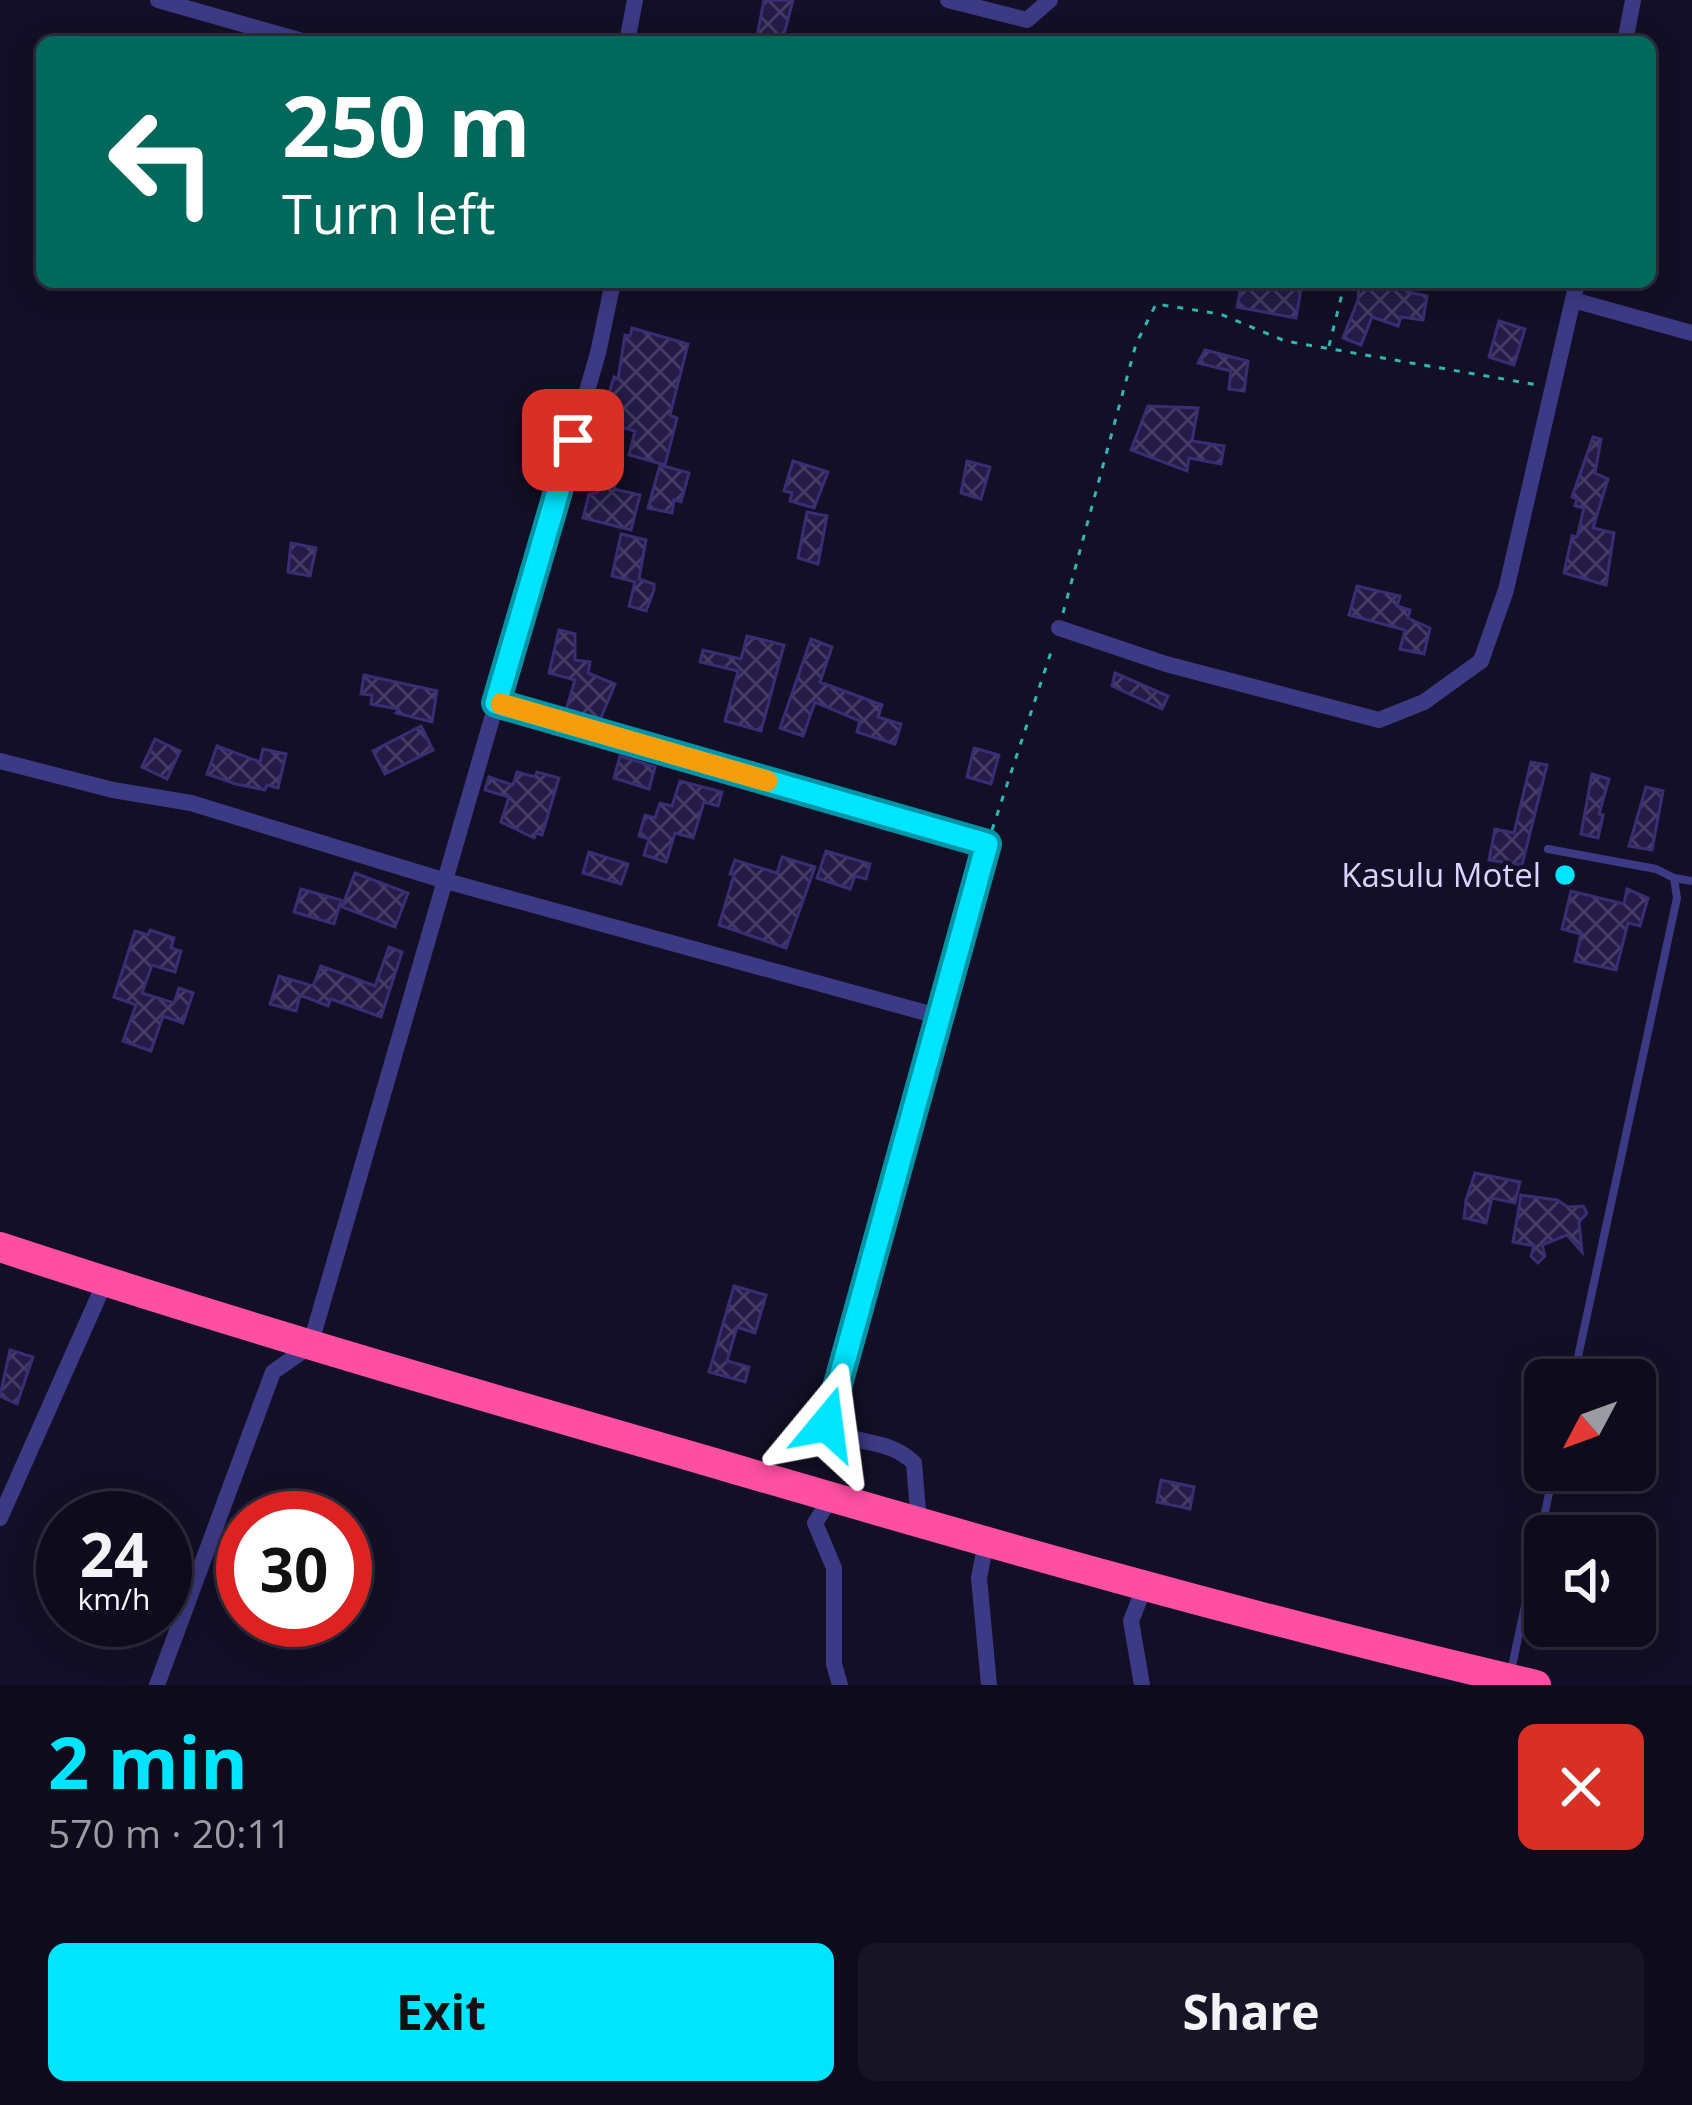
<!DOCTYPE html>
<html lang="en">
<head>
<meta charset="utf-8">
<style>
	:root { --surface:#0e0b1c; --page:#171425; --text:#f1f3f6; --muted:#9b9ba3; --line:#2e2b3b; --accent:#00e5ff }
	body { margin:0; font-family:"Open Sans",sans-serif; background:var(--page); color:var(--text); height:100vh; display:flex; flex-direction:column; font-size:45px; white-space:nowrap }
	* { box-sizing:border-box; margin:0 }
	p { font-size:39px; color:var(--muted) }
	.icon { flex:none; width:66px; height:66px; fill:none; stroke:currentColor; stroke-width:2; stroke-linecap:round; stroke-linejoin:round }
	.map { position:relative; height:1685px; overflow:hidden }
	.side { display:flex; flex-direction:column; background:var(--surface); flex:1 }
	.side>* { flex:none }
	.guide { position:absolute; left:36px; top:36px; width:1620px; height:252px; border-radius:18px; box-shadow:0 6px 30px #0003,0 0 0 3px var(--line); background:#00695c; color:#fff; overflow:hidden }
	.needle { width:78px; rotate:229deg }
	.buttons { position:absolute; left:1524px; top:1359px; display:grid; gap:24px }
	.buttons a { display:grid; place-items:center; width:132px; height:132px; border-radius:18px; background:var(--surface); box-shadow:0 6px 30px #0003,0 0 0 3px var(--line); font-size:60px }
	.speed { position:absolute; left:36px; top:1491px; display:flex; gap:24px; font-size:60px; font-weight:700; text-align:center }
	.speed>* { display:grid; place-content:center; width:156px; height:156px; border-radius:50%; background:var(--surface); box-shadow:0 6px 30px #0003,0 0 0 3px var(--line); line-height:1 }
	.speed small { font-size:30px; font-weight:400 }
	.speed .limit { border:18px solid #d22; background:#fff; color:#111 }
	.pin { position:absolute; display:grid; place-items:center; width:102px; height:102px; color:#fff; margin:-51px; border-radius:24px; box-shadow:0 6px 18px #0006 }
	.me { position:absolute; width:132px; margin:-66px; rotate:16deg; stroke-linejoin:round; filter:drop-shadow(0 0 9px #0008) }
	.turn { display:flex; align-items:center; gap:42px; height:252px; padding:0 48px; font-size:54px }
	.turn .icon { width:156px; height:156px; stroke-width:2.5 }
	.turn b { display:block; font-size:84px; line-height:102px }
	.round { display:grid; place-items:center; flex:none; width:126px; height:126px; border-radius:18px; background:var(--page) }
	.head { display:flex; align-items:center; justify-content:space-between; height:204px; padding:0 48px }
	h1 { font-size:72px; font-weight:700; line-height:90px; color:var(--accent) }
	.button { display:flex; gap:24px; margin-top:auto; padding:24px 48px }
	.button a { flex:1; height:138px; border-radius:18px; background:var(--accent); color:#111; font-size:48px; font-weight:700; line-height:138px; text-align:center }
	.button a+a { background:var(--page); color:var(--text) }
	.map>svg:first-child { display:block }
	.building { fill:url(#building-cross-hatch); stroke:#3b2d73; stroke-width:3 }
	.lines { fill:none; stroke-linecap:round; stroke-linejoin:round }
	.path { stroke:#2fb8b0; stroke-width:3; stroke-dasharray:6 9; stroke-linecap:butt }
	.lane { stroke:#3d3a85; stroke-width:8 }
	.street { stroke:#3d3a85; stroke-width:16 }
	.highway { stroke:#ff4fa3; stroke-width:30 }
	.route-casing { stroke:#0095a6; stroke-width:30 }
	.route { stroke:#00e5ff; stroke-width:21 }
	.slow { stroke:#f59e0b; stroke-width:21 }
	.poi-dot { fill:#00e5ff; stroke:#130f26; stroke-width:4.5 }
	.labels { text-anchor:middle; stroke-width:9; stroke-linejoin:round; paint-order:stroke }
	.poi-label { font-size:33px; fill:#d9d4ff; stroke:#130f26; text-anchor:end }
</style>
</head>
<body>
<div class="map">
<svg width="1692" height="1685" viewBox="0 0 1692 1685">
	<defs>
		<pattern id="building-cross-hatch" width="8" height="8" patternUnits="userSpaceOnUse" patternTransform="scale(3)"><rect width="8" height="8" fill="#241b47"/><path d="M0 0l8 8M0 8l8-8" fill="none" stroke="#433b63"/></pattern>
	</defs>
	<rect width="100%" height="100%" fill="#130f26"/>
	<path class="building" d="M 764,0 L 793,0 L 782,42 L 756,42 Z
		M 1242,282 L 1297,282 L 1296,288 L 1301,289 L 1296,318 L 1237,307 Z
		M 1359,282 L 1409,282 L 1407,292 L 1427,296 L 1423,320 L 1401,317 L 1398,326 L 1372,317 L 1361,345 L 1343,338 L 1358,300 Z
		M 1499,321 L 1525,329 L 1514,365 L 1489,357 Z
		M 632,328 L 688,344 L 670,415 L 677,418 L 665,465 L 629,455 L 635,431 L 611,424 L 615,406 L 606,404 L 614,377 L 618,379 L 625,335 L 630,336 Z
		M 1205,350 L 1248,361 L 1244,391 L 1229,389 L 1231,371 L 1198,363 Z
		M 1148,406 L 1198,408 L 1192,441 L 1224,446 L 1221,464 L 1189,458 L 1187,471 L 1131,450 Z
		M 1593,437 L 1601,439 L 1595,473 L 1608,479 L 1593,528 L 1614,533 L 1606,585 L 1564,573 L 1572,536 L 1577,537 L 1584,508 L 1575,506 L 1577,499 L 1572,497 Z
		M 793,461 L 828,472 L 814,508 L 790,501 L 792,493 L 784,491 Z
		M 967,461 L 990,467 L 981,499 L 961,493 Z
		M 660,465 L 689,473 L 681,502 L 674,500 L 672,513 L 648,508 Z
		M 602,474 L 617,478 L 614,489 L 640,495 L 631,530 L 583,518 L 589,494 L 597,493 Z
		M 807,512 L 827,516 L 818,564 L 798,558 Z
		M 621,534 L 646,540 L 639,579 L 654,584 L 654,590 L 646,611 L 629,606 L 635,582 L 612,576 Z
		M 291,543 L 316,548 L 310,576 L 288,572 Z
		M 1357,586 L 1400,596 L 1397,606 L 1410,610 L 1408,618 L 1430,628 L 1424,654 L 1400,649 L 1405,630 L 1349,615 Z
		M 559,630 L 575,634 L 575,660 L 590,662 L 588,673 L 615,684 L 600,720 L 566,710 L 575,680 L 549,673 Z
		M 747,636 L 784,645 L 761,731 L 725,721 L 738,671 L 700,662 L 703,650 L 741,659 Z
		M 811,639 L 832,647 L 820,682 L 882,705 L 878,717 L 901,724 L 895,744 L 857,732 L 860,721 L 815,702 L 803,736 L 780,728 Z
		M 1115,673 L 1168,696 L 1162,709 L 1112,686 Z
		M 364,675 L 437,691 L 432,722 L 396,713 L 398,709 L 371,704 L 372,695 L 361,694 Z
		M 421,726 L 433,750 L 385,774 L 373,751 Z
		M 155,739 L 180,751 L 167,779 L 142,767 Z
		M 217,746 L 260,762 L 263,749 L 286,754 L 278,788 L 267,785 L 265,790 L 236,784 L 207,774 Z
		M 974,748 L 999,755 L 991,784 L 967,777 Z
		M 620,756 L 655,767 L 649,789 L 614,778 Z
		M 1531,762 L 1547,765 L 1522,865 L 1489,860 L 1495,829 L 1514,833 Z
		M 517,772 L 535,777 L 537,772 L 559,778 L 542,835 L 536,833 L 534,838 L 501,822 L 509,797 L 485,790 L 489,777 L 513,785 Z
		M 1592,774 L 1609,779 L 1599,814 L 1603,815 L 1598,838 L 1581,834 Z
		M 680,781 L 722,792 L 718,806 L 704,802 L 693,838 L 675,833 L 666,862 L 644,855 L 649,839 L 639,836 L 645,815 L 655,818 L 660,803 L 672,806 Z
		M 1646,787 L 1663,791 L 1652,850 L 1629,846 Z
		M 826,851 L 870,864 L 866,879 L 855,876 L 850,889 L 817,878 Z
		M 589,852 L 628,864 L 621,884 L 583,873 Z
		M 782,857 L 815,867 L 786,948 L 719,925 L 734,875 L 730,874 L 735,860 L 777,873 Z
		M 355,873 L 408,893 L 395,927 L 342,907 Z
		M 301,889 L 341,900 L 334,924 L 294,912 Z
		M 1627,889 L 1648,898 L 1640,926 L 1628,923 L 1616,970 L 1575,961 L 1581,934 L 1562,929 L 1571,891 L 1624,904 Z
		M 150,930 L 174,938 L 171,948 L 181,951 L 175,972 L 152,965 L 142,993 L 174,1003 L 179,988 L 193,993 L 183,1023 L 163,1016 L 151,1051 L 123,1041 L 136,1005 L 114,997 L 135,931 L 148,935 Z
		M 389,947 L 402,952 L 381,1017 L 331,999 L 328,1006 L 300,995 L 296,1011 L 270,1004 L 279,976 L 313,986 L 321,966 L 375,986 Z
		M 1475,1173 L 1520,1182 L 1515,1203 L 1492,1198 L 1486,1223 L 1464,1218 L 1466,1200 Z
		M 1521,1195 L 1557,1200 L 1568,1207 L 1583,1206 L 1587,1213 L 1579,1222 L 1582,1252 L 1567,1235 L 1542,1245 L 1545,1256 L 1538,1263 L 1531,1256 L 1534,1246 L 1513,1242 Z
		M 734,1286 L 766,1295 L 755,1333 L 737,1327 L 727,1361 L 749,1367 L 745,1382 L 709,1372 Z
		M 10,1350 L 33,1357 L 17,1404 L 0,1396 Z
		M 1161,1480 L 1194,1487 L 1190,1509 L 1157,1502 Z"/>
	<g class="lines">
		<path class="path" d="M 1329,346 L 1345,282
			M 1063,613 L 1136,344 L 1156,304 L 1220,314 L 1285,341 L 1538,385
			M 992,830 L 1053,646"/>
		<path class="lane" d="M 1548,849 L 1656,869 L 1674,878 L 1677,898 L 1573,1380
			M 1674,878 L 1692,881
			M 1511,1671 L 1554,1470"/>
		<path class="street" d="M 158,0 L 306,42
			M 948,0 L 1027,20 L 1050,0
			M 627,42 L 635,0
			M 1625,42 L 1633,0
			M 1573,300 L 1692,333
			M 1059,628 L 1166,664 L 1379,720 L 1424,702 L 1481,661 L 1506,590 L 1577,282
			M 496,703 L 987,844 L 827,1425 C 859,1449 886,1436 914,1463 L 919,1523
			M 0,761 L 113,790 L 191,803 L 446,881 L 941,1017
			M 831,1498 L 815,1523 L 834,1568 L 834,1664 L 840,1685
			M 0,1518 L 105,1282
			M 986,1542 L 979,1578 L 989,1685
			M 157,1685 L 273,1372 L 310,1346 L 598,353 L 613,282
			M 1142,1685 L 1131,1621 L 1144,1588"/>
		<path class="highway" d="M 0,1247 C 233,1324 468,1392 704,1460 C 980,1541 1256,1620 1536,1685"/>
	</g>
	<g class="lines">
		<defs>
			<path id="route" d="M 573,440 L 496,703 L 987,844 L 827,1424"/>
		</defs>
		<use href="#route" class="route-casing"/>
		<use href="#route" class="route"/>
		<path class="slow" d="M 501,704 L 767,781"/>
	</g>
	<circle class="poi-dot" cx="1565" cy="875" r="12"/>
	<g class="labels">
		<g class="poi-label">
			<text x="1541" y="887">Kasulu Motel</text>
		</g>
	</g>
</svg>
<div class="buttons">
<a><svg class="needle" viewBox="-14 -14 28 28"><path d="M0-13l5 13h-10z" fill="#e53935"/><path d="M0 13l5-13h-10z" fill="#9b9ba3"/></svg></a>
<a><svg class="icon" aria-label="sound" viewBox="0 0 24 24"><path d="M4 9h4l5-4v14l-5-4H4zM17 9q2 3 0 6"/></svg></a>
</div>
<div class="speed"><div>24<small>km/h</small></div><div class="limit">30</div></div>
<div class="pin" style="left:573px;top:440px;background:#d93025"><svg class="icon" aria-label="arrive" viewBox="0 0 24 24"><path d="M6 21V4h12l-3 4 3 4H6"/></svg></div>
<svg class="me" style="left:827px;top:1424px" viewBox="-20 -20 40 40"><path d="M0-17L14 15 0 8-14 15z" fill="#00e5ff" stroke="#fff" stroke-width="4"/></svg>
<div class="guide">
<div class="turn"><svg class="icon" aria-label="left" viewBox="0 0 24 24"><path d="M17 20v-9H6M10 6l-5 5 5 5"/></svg><div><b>250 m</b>Turn left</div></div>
</div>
</div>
<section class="side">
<div class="head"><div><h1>2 min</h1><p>570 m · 20:11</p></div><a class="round" style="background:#d93025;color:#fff"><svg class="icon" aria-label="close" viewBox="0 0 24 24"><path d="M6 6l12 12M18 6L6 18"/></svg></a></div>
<div class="button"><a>Exit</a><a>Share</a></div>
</section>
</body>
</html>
